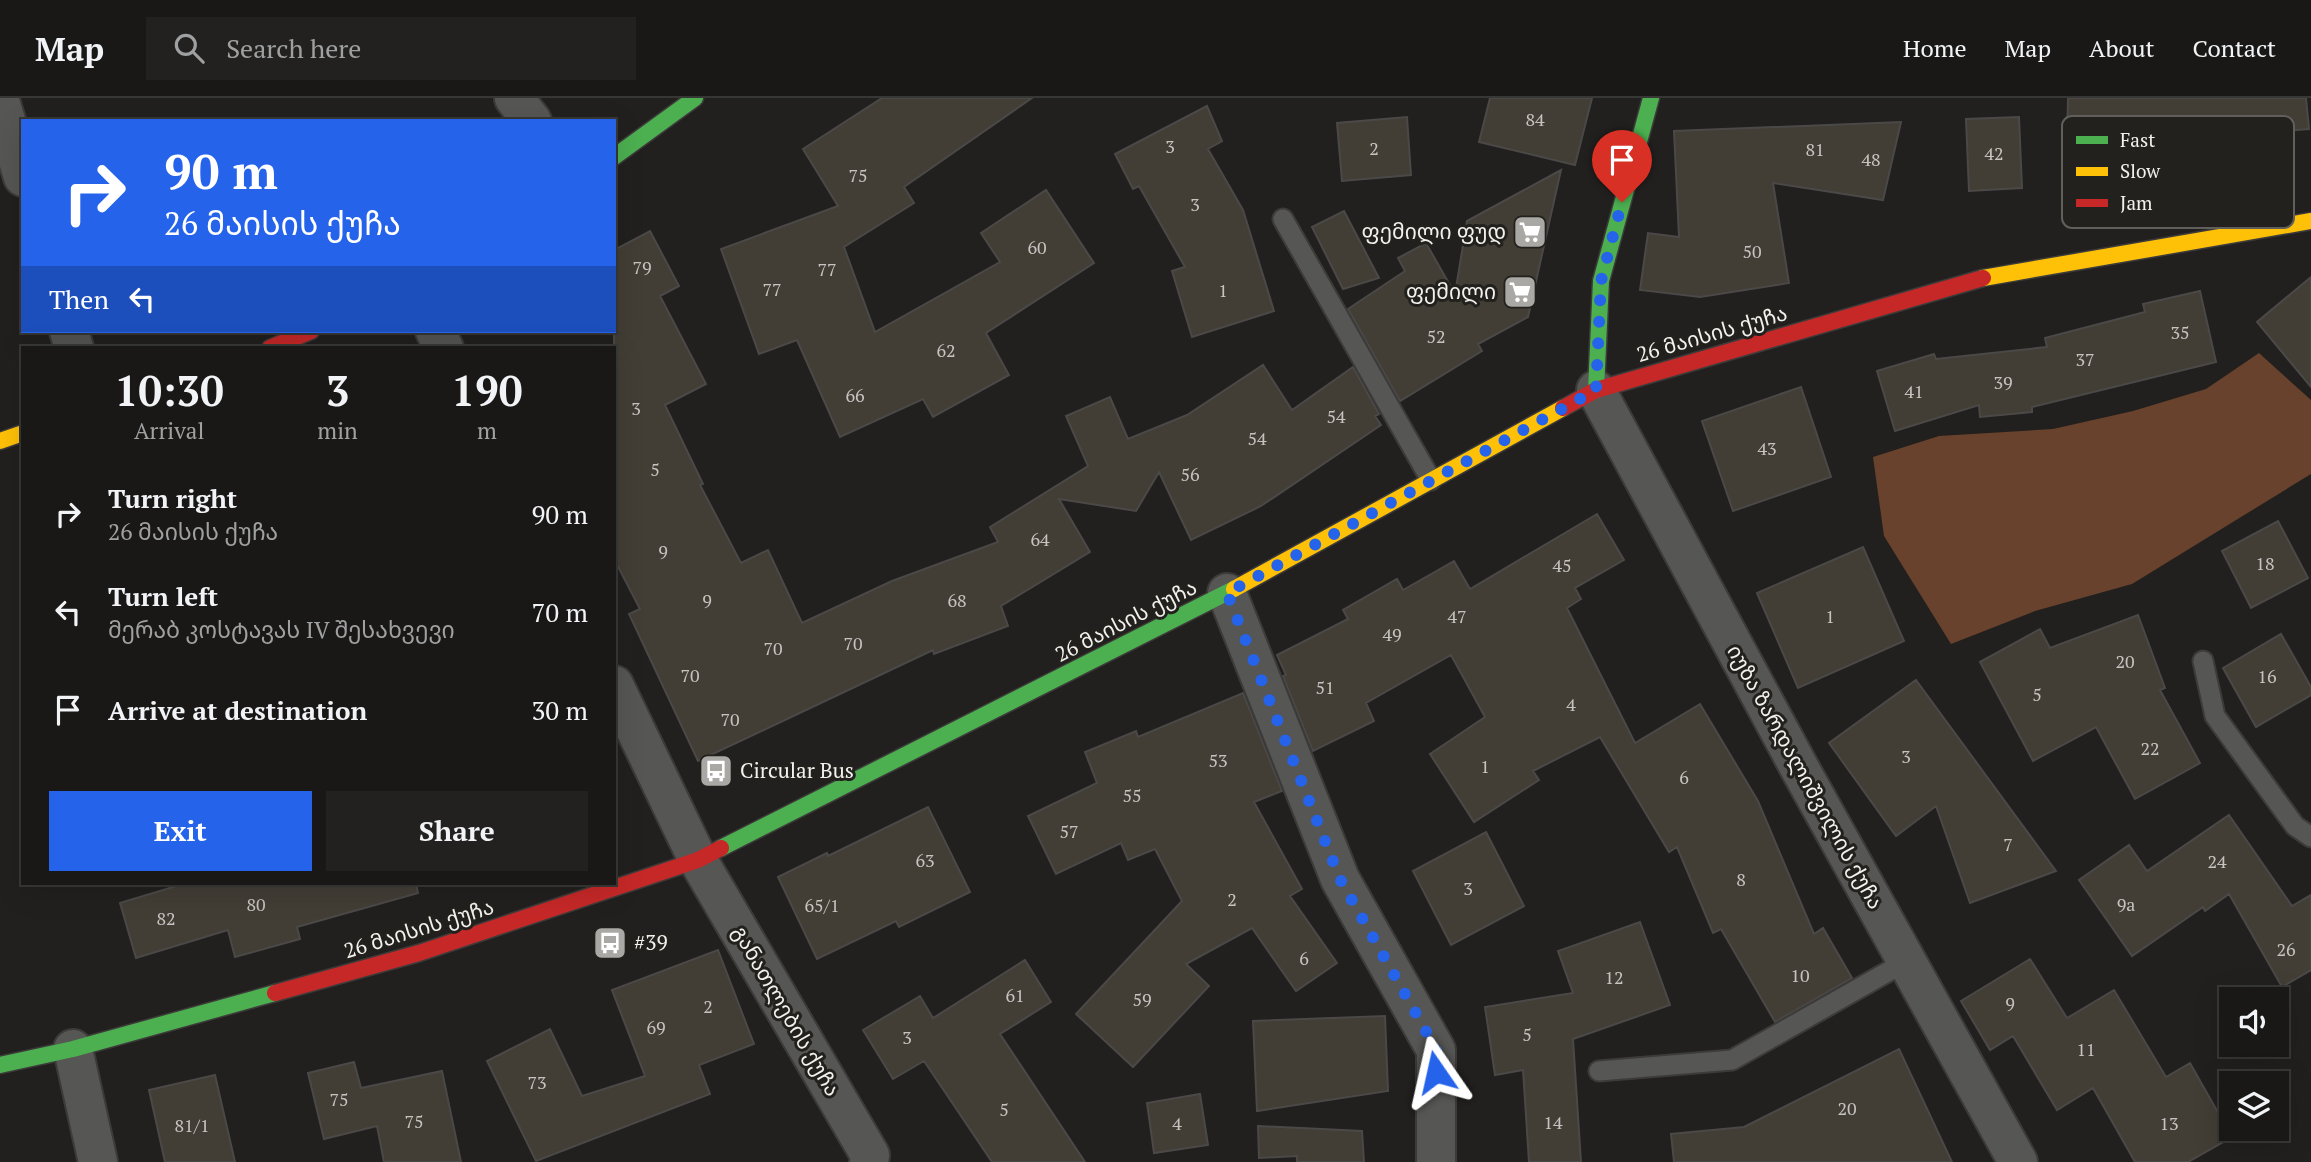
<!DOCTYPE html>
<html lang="en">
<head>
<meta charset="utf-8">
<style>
	:root { --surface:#191816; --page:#22211f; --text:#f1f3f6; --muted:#9fa0a1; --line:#373735; --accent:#2563eb }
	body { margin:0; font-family:"PT Serif","Noto Sans Georgian",serif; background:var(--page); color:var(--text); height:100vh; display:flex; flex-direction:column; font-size:26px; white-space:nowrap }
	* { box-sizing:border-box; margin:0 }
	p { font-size:23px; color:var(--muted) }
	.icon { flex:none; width:38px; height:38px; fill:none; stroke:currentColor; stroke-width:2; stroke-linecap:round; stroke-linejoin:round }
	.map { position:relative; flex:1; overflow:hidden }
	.side { position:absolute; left:21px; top:248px; width:595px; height:539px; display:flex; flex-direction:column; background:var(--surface); border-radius:0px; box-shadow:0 7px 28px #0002,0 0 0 2px var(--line) }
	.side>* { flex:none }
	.top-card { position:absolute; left:21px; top:21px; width:595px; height:214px; border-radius:0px; box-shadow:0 7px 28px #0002,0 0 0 2px var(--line); background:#2563eb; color:#fff; overflow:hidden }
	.tools { position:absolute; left:2219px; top:889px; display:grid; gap:14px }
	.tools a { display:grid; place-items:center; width:70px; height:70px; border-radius:0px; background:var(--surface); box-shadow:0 7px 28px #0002,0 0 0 2px var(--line); font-size:35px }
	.pin { position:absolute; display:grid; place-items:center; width:60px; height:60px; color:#fff; margin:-72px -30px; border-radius:50% 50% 50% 0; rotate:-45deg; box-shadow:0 0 7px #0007 }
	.pin .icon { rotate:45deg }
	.me { position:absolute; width:77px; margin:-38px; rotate:349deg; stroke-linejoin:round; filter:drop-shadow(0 0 5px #0008) }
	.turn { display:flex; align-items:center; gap:24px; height:147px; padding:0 28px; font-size:32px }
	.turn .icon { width:91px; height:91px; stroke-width:2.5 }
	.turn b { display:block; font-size:49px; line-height:60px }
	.then { display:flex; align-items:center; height:66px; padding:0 28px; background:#0003; gap:14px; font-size:26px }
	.eta { display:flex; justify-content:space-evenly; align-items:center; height:119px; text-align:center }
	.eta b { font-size:42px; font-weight:700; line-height:49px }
	.button { display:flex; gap:14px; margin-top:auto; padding:14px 28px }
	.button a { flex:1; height:80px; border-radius:0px; background:var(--accent); color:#fff; font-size:28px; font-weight:700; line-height:80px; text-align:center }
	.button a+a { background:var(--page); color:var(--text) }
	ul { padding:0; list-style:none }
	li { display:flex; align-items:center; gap:21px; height:98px; padding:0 28px }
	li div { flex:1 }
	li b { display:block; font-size:26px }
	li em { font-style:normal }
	header { display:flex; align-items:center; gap:42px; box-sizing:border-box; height:98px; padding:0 35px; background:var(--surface); border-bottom:2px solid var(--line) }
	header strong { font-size:33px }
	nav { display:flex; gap:38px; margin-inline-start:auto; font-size:24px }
	.search { width:490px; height:63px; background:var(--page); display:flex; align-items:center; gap:18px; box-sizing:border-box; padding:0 24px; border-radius:0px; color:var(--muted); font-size:26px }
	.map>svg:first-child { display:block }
	.forest { fill:#68422c }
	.building { fill:#423d35; stroke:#4b4948; stroke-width:2 }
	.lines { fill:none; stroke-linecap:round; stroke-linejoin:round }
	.lane-casing { stroke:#3c3b3a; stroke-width:23 }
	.street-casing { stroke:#3c3b3a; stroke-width:42 }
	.fast-casing { stroke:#3c3b3a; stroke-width:19 }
	.slow-casing { stroke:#3c3b3a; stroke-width:19 }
	.jam-casing { stroke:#3c3b3a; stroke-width:19 }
	.lane { stroke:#565654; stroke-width:19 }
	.street { stroke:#565654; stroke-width:38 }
	.fast { stroke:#4caf50; stroke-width:16 }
	.slow { stroke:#ffc107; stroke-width:16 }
	.jam { stroke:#c62828; stroke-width:16 }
	.route { stroke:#2563eb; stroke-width:12; stroke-dasharray:0 21.6 }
	.labels { text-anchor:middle; stroke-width:6; stroke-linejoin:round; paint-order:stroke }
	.number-label { font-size:18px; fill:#c6c4c0 }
	.poi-label { font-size:21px; fill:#f2f1ee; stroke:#22211d; text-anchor:end }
	.street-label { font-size:21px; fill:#f2f1ee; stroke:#22211d }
	.key { fill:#22211d; stroke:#605f5c; stroke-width:2 }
	.key-label { font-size:19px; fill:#f2f1ee }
</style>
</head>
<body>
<header>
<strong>Map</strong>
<div class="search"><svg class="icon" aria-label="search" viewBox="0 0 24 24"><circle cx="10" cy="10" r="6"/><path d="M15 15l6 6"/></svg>Search here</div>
<nav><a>Home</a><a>Map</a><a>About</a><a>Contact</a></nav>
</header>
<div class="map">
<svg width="2311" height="1064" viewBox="0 0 2311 1064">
	<rect width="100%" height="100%" fill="#21201e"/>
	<path class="forest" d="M 2259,255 L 2311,302 L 2311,376 L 2132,486 L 2035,513 L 1951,546 L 1884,438 L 1873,359 L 1939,338 L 2053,331 L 2133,313 L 2206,291 Z"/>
	<path class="building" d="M 882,0 L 1032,0 L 904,89 L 914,105 L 844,149 L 875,234 L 1000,164 L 981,135 L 1046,92 L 1094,165 L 986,235 L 1009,277 L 933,319 L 923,301 L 840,339 L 797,242 L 759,256 L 721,151 L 838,108 L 803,51 Z
		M 1490,0 L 1592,0 L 1575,67 L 1479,44 Z
		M 2068,0 L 2306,0 L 2309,31 L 2218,38 L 2067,38 Z
		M 1207,8 L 1222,43 L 1208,51 L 1243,112 L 1274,213 L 1192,239 L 1172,173 L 1185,169 L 1139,88 L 1133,91 L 1115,56 Z
		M 1407,19 L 1411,77 L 1342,83 L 1337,25 Z
		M 2019,19 L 2022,90 L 1969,93 L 1966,21 Z
		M 1901,24 L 1883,102 L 1773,85 L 1789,185 L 1700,199 L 1640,192 L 1648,135 L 1679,139 L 1674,33 Z
		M 1561,72 L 1528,219 L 1478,246 L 1482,253 L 1400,303 L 1348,211 L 1405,173 L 1398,160 L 1426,145 L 1455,196 L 1467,123 Z
		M 1344,113 L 1379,180 L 1343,191 L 1312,129 Z
		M 650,133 L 679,188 L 660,198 L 706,286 L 665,307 L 703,386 L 700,387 L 741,465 L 768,452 L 802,525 L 892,483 L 998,444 L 990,429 L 1088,368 L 1066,318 L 1110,299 L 1128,341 L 1187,317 L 1263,267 L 1292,312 L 1353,269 L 1379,316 L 1375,318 L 1381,327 L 1261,408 L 1191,442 L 1159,374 L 1136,413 L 1059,401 L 1090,454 L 1001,508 L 1008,528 L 934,556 L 933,552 L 698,663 L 629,516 L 640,511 L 614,461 L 614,152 Z
		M 2311,179 L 2311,289 L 2257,224 Z
		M 2200,193 L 2216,264 L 2032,309 L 2032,314 L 1980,319 L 1979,307 L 1895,333 L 1877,273 L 1934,256 L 1936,261 L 2047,249 L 2045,240 L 2145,214 L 2143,206 Z
		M 1801,289 L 1831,379 L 1733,413 L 1702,323 Z
		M 1597,416 L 1624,462 L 1575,490 L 1581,501 L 1567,510 L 1635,645 L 1700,606 L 1758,703 L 1814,836 L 1823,830 L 1852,880 L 1775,924 L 1721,831 L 1713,835 L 1677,749 L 1669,754 L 1600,639 L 1533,673 L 1539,682 L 1474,724 L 1430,656 L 1485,619 L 1451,557 L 1366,605 L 1374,623 L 1313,653 L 1283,578 L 1286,577 L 1277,557 L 1348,521 L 1343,512 L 1397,481 L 1403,492 L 1454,463 L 1470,491 Z
		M 2278,423 L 2308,480 L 2251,510 L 2222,453 Z
		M 1863,449 L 1904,543 L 1798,590 L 1757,495 Z
		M 2138,517 L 2165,590 L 2160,592 L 2200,665 L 2135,701 L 2096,629 L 2033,663 L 1980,564 L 2040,531 L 2050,550 Z
		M 2281,536 L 2311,589 L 2311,597 L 2256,629 L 2223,570 Z
		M 1916,582 L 2056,773 L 1970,805 L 1936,708 L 1896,738 L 1829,645 Z
		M 1243,595 L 1282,693 L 1254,704 L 1302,791 L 1290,798 L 1337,865 L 1296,893 L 1252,830 L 1186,866 L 1209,888 L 1133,969 L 1076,916 L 1182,803 L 1155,751 L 1128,762 L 1121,745 L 1056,776 L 1028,718 L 1097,685 L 1085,654 L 1136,633 L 1138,639 Z
		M 928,709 L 970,794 L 899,829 L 896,823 L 817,861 L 778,779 L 827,755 L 828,758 Z
		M 2229,717 L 2292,808 L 2311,797 L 2311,872 L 2282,889 L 2229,796 L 2205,813 L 2203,809 L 2132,858 L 2079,782 L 2129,747 L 2147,773 Z
		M 1486,734 L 1524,808 L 1451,847 L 1413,773 Z
		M 183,786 L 416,786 L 418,795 L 297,829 L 300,841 L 235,859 L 228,832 L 136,860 L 120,805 Z
		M 1640,824 L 1670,907 L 1573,941 L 1581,1064 L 1529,1064 L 1523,972 L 1495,977 L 1485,909 L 1573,895 L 1558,853 Z
		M 718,852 L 754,946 L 699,967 L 710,996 L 536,1063 L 487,963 L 550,931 L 582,998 L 645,978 L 612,892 Z
		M 2030,861 L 2067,920 L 2114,892 L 2166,979 L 2190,965 L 2232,1039 L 2188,1064 L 2135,1064 L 2093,990 L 2057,1012 L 2013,938 L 1990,952 L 1961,903 Z
		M 1025,862 L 1051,904 L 1000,936 L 1085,1064 L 992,1064 L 924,963 L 893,981 L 863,932 L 920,898 L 933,920 Z
		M 1385,918 L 1388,993 L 1257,1013 L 1253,923 Z
		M 1899,951 L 1952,1064 L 1674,1064 L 1671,1036 L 1744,1029 Z
		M 354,964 L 361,990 L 442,973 L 461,1064 L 384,1064 L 377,1028 L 324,1041 L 308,975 Z
		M 215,977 L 235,1064 L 165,1064 L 149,992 Z
		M 1200,996 L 1208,1047 L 1154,1055 L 1147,1005 Z
		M 1258,1028 L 1362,1033 L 1364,1064 L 1297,1064 L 1297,1058 L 1259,1060 Z"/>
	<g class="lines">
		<defs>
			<path id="lane" d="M 1283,121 L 1431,382
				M 2203,563 L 2215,618 L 2295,728 L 2311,739
				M 1599,973 L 1732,962 L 1907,863"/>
			<path id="street" d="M 514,0 L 532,23
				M 0,3 L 23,79
				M 69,233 L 74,250
				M 435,233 L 444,250
				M 1596,292 L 1800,671 L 2018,1064
				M 1227,495 L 1340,781 L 1436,952 L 1436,1064
				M 614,587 L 698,762 L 870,1057 L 869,1064
				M 73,951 L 98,1064"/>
			<path id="fast" d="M 614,59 L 695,0
				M 1596,292 L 1601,183 L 1651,0
				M 721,750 L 1234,491
				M 0,967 L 73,951 L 275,895"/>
			<path id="slow" d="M 1983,180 L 2311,123
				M 0,343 L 23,335
				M 1234,491 L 1563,310"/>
			<path id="jam" d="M 270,250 L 311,233
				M 1563,310 L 1596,292 L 1983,180
				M 275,895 L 419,855 L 698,762 L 721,750"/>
		</defs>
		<use href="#lane" class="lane-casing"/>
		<use href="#street" class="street-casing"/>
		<use href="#fast" class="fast-casing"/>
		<use href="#slow" class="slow-casing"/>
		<use href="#jam" class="jam-casing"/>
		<use href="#lane" class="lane"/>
		<use href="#street" class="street"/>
		<use href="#fast" class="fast"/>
		<use href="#slow" class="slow"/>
		<use href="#jam" class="jam"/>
	</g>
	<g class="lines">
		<path class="route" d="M 1436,974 L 1436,951 L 1340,781 L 1227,495 L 1596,292 L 1601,183 L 1622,104"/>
	</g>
	<defs>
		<symbol id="supermarket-square" viewBox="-11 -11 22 22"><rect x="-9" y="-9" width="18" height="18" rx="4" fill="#a9a8a5" stroke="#22211d"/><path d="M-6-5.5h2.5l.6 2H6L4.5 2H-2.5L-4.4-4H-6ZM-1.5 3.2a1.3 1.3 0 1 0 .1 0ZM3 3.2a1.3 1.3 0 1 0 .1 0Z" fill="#fff"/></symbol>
		<symbol id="bus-square" viewBox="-11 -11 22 22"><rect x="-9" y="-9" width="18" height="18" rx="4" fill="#a9a8a5" stroke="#22211d"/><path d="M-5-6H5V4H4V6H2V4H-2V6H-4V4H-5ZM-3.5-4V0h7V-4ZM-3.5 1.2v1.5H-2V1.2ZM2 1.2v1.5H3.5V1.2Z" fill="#fff"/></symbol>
	</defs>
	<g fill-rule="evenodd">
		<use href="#supermarket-square" x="1511" y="115" width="38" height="38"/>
		<use href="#supermarket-square" x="1501" y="175" width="38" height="38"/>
		<use href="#bus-square" x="697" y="654" width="38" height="38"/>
		<use href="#bus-square" x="591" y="826" width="38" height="38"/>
	</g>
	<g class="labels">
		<g class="number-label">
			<text x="1535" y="28">84</text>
			<text x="1170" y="55">3</text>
			<text x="1374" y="57">2</text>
			<text x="1815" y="58">81</text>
			<text x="1994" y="62">42</text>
			<text x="1871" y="68">48</text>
			<text x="858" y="84">75</text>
			<text x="1195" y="113">3</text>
			<text x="1037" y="156">60</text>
			<text x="1752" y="160">50</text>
			<text x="642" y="176">79</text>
			<text x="827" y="178">77</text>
			<text x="772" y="198">77</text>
			<text x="1223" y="199">1</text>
			<text x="2180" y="241">35</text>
			<text x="1436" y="245">52</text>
			<text x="946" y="259">62</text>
			<text x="2085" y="268">37</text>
			<text x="2003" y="291">39</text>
			<text x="1914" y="300">41</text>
			<text x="855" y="304">66</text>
			<text x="636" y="317">3</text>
			<text x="1336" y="325">54</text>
			<text x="1257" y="347">54</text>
			<text x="1767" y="357">43</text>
			<text x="655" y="378">5</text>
			<text x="1190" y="383">56</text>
			<text x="1040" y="448">64</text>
			<text x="663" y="460">9</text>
			<text x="2265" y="472">18</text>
			<text x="1562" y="474">45</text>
			<text x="707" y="509">9</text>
			<text x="957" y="509">68</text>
			<text x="1457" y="525">47</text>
			<text x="1830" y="525">1</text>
			<text x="1392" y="543">49</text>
			<text x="853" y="552">70</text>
			<text x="773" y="557">70</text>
			<text x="2125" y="570">20</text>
			<text x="690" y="584">70</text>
			<text x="2267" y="585">16</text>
			<text x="1325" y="596">51</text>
			<text x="2037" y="603">5</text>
			<text x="1571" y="613">4</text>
			<text x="730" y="628">70</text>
			<text x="2150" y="657">22</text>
			<text x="1906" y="665">3</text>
			<text x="1218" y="669">53</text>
			<text x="1485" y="675">1</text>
			<text x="1684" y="686">6</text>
			<text x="1132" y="704">55</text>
			<text x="1069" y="740">57</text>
			<text x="2008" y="753">7</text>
			<text x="925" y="769">63</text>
			<text x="2217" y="770">24</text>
			<text x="1741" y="788">8</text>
			<text x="1468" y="797">3</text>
			<text x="1232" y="808">2</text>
			<text x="256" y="813">80</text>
			<text x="2126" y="813">9a</text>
			<text x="822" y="814">65/1</text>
			<text x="166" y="827">82</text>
			<text x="2286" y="858">26</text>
			<text x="1304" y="867">6</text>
			<text x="1800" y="884">10</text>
			<text x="1614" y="886">12</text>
			<text x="1015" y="904">61</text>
			<text x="1142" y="908">59</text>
			<text x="2010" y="912">9</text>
			<text x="708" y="915">2</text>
			<text x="656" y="936">69</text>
			<text x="1527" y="943">5</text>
			<text x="907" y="946">3</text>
			<text x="2086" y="958">11</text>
			<text x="537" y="991">73</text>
			<text x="339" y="1008">75</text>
			<text x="1847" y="1017">20</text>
			<text x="1004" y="1018">5</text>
			<text x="414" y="1030">75</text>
			<text x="1553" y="1031">14</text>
			<text x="1177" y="1032">4</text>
			<text x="2169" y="1032">13</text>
			<text x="192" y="1034">81/1</text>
		</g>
		<g class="poi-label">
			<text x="1506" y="141">ფემილი ფუდ</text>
			<text x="1496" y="201">ფემილი</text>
			<text x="740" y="680" text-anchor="start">Circular Bus</text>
			<text x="634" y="852" text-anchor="start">#39</text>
		</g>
		<g class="street-label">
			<text transform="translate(1712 236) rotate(-16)" y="7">26 მაისის ქუჩა</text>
			<text transform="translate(1126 523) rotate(-27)" y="7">26 მაისის ქუჩა</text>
			<text transform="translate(1805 679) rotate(61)" y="7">იუზა ზარდალიშვილის ქუჩა</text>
			<text transform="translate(419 831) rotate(-17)" y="7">26 მაისის ქუჩა</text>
			<text transform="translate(786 913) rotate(60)" y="7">განათლების ქუჩა</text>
		</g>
	</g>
	<rect x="2062" y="18" width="232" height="112" rx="10" class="key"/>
	<rect x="2076" y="38" width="32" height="8" fill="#4caf50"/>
	<rect x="2076" y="69" width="32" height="9" fill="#ffc107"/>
	<rect x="2076" y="101" width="32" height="8" fill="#c62828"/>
	<g class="key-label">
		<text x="2120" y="49">Fast</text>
		<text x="2120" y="80">Slow</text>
		<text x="2120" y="112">Jam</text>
	</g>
</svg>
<div class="tools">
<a><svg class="icon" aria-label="sound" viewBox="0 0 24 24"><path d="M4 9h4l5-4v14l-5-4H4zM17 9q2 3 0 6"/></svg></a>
<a><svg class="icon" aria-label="layers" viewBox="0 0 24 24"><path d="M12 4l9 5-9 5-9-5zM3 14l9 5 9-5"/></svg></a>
</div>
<div class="pin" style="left:1622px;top:104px;background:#d93025"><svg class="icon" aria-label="arrive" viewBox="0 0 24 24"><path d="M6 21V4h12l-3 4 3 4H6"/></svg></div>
<svg class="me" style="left:1436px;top:974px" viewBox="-20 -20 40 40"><path d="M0-17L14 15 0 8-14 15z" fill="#2563eb" stroke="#fff" stroke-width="4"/></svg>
<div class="top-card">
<div class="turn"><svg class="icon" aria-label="right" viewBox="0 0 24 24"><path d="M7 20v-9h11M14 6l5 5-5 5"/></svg><div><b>90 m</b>26 მაისის ქუჩა</div></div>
<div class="then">Then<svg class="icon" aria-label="left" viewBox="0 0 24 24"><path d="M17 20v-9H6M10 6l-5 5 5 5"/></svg></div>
</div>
<section class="side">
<div class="eta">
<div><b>10:30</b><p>Arrival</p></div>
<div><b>3</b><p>min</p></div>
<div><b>190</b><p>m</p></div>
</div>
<ul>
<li><svg class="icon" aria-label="right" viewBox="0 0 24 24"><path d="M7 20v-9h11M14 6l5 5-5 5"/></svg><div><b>Turn right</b><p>26 მაისის ქუჩა</p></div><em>90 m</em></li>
<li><svg class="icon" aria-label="left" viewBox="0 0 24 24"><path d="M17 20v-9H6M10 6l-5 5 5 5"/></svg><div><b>Turn left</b><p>მერაბ კოსტავას IV შესახვევი</p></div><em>70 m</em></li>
<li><svg class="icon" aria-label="arrive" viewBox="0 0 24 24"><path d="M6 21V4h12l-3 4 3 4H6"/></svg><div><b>Arrive at destination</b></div><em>30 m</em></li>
</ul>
<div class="button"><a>Exit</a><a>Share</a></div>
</section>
</div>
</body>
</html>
